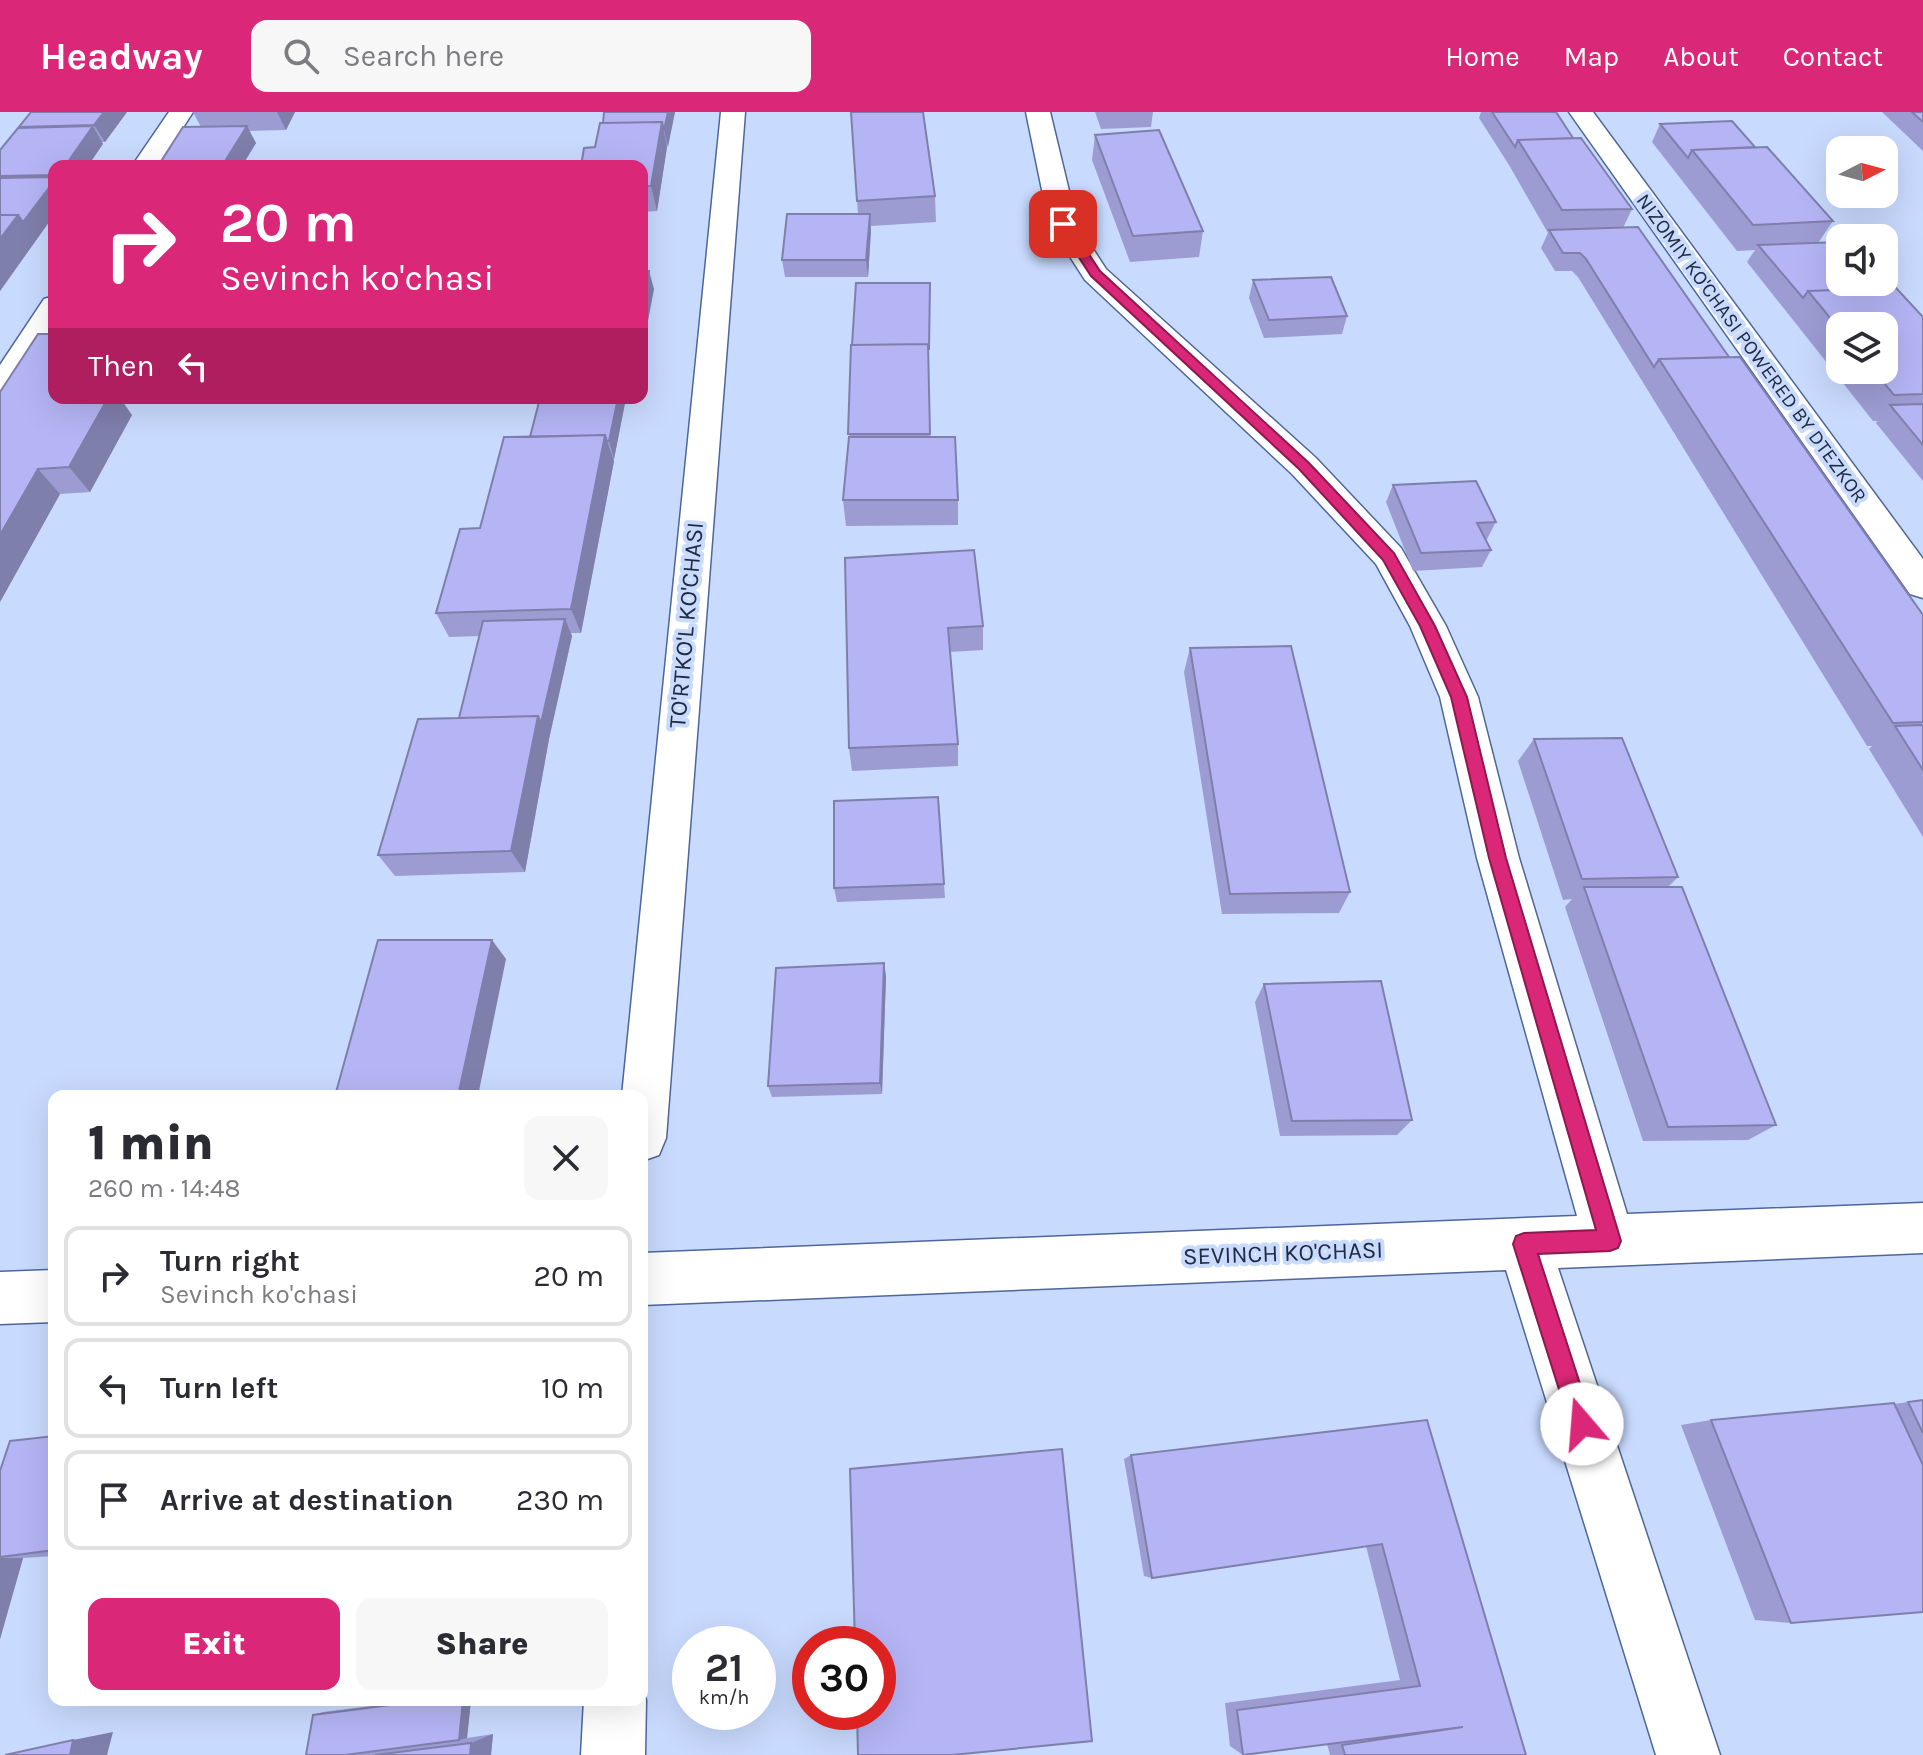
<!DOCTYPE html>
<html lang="en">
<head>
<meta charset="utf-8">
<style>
	:root { --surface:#fff; --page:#f7f7f7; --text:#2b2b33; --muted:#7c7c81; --line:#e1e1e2; --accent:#db2777 }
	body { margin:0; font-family:Karla,sans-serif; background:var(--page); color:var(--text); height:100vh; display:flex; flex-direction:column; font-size:30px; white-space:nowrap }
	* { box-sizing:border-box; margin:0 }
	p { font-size:26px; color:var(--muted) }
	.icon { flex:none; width:44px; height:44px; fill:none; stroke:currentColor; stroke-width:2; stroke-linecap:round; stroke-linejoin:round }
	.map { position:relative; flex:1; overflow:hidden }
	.details { position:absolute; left:48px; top:978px; width:600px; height:616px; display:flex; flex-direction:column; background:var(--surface); border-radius:16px; box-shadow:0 8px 32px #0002 }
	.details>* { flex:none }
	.guide { position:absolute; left:48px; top:48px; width:600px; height:244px; border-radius:16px; box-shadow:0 8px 32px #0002; background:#db2777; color:#fff; overflow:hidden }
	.needle { width:52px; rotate:84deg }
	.fabs { position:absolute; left:1826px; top:24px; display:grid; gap:16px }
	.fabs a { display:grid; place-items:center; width:72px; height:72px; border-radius:16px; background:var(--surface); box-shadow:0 8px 32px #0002; font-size:40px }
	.speed { position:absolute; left:672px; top:1514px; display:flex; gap:16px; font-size:40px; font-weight:700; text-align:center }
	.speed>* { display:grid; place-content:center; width:104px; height:104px; border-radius:50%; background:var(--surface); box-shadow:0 8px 32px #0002; line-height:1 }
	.speed small { font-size:20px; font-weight:400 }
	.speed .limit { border:12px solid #d22; background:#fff; color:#111 }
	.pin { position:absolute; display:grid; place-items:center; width:68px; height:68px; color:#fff; margin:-34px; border-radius:16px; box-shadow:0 4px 12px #0006 }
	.me { position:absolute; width:88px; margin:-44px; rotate:342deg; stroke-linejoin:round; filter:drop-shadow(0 0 6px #0008) }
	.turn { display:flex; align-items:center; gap:28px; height:168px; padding:0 40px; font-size:36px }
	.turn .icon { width:104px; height:104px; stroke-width:2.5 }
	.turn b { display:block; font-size:56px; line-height:68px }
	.then { display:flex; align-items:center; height:76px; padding:0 40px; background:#0003; gap:16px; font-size:30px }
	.round { display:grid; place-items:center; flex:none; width:84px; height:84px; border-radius:16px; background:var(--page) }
	.overview { display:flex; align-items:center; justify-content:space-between; height:136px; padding:0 40px }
	h1 { font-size:48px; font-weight:800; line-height:60px }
	.cta { display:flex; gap:16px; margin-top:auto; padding:16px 40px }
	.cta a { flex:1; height:92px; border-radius:16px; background:var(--accent); color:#fff; font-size:32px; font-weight:800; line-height:92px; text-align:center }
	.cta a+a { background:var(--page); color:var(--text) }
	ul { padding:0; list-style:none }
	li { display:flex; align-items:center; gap:24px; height:100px; margin:0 16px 12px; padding:0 24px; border:4px solid var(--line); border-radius:16px }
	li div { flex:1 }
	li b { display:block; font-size:30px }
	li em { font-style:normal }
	header { display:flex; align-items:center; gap:48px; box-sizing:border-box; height:112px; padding:0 40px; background:var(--accent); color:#fff }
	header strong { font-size:38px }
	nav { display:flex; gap:44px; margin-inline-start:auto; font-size:28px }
	.search { width:560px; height:72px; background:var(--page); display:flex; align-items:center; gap:20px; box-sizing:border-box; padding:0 28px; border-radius:16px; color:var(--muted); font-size:30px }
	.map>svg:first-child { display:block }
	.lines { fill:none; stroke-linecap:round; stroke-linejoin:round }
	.minor-casing { stroke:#4d669b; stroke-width:3 }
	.tertiary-casing { stroke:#4d669b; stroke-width:3 }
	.minor { fill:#fff; fill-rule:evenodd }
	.tertiary { fill:#fff; fill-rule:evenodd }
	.wall { fill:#9c9cd3; fill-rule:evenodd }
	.shaded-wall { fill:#7f7fac }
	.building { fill:#b5b5f5; stroke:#7f7fac; stroke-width:2 }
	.route { fill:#db2777; stroke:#8e194d; stroke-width:2 }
	.labels { text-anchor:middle; stroke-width:8; stroke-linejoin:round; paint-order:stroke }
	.far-street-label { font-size:20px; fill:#212c43; stroke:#c8dafe }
	.street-label { font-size:24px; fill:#212c43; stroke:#c8dafe }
</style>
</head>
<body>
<header>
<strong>Headway</strong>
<div class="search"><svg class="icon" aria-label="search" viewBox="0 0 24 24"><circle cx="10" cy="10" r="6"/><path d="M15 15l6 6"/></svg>Search here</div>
<nav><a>Home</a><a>Map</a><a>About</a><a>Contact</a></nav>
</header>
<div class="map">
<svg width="1923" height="1643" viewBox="0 0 1923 1643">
	<rect width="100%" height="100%" fill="#c8dafe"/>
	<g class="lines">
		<defs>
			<path id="minor" d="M 169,0 L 193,0 L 158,54 L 132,54 Z
				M 1026,0 L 1050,0 L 1077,112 L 1106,157 L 1316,346 L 1401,436 L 1446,514 L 1478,585 L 1519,746 L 1627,1102 L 1923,1091 L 1923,1141 L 1558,1156 L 1720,1643 L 1656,1643 L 1506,1158 L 642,1193 L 642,1141 L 1577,1104 L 1477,746 L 1440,585 L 1410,514 L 1376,452 L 1292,362 L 1085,168 L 1049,112 Z
				M 1569,0 L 1593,0 L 1923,447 L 1923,486 L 1910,482 Z
				M 54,184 L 54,216 L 11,283 L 0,285 L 0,253 L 44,187 Z
				M 54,1158 L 54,1210 L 0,1212 L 0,1160 Z"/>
			<path id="tertiary" d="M 721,0 L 745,0 L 666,1026 L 659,1043 L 642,1049 L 642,984 L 622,984 Z
				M 642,1578 L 646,1588 L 645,1643 L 581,1643 L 584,1588 L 642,1588 Z"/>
		</defs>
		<use href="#minor" class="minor-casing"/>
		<use href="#tertiary" class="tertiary-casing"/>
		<use href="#minor" class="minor"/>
		<use href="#tertiary" class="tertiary"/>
	</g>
	<path class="wall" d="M 31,0 L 127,0 L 105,30 L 102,30 L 103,32 L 54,54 L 54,103 L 0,179 L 0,38 L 20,16 L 19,15 Z
		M 193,0 L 295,0 L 286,18 L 249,19 L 256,31 L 242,54 L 158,54 L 201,15 Z
		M 675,0 L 667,35 L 657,99 L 642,100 L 642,54 L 595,35 Z
		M 851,0 L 935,84 L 936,110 L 871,114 L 868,165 L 785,165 L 782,148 L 858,102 Z
		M 1095,0 L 1153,0 L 1151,15 L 1101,17 Z
		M 1481,0 L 1556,0 L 1573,26 L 1632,97 L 1623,116 L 1729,245 L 1923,503 L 1923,725 L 1869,637 L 1872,634 L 1867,634 L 1578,165 L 1572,159 L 1555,159 L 1541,136 L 1548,121 L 1509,53 L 1479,6 Z
		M 1882,0 L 1923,0 L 1923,39 Z
		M 1660,12 L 1755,35 L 1833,109 L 1818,131 L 1923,205 L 1923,369 L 1876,311 L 1877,309 L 1873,309 L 1747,150 L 1755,138 L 1737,139 L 1652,30 ZM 1840,214 L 1884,258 L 1840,258 Z
		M 1095,23 L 1203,119 L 1199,145 L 1130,150 L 1092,48 Z
		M 1253,168 L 1347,204 L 1342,222 L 1264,226 L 1249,186 Z
		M 930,189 L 928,256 L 930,325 L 958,388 L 958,413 L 846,414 L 843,388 L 849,325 L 851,233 Z
		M 53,222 L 132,303 L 90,380 L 60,382 L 0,490 Z
		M 626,286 L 614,347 L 613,347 L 614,349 L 581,521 L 571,521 L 572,524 L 549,627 L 525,760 L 395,764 L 378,743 L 459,606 L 480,524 L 449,525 L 436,501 L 480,416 L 530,325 Z
		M 1393,373 L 1496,410 L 1487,427 L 1486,427 L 1491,438 L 1482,455 L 1413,459 L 1386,390 Z
		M 845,446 L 983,514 L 983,538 L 950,540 L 958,632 L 958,654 L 852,659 L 849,636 Z
		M 1190,536 L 1350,780 L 1339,801 L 1222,802 L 1184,560 Z
		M 1534,627 L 1678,765 L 1668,775 L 1776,1013 L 1748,1028 L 1643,1029 L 1565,795 L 1572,787 L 1563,788 L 1518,649 Z
		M 944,772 L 945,786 L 837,790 L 834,776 Z
		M 886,864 L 882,982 L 772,985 L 768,974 Z
		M 1264,872 L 1412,1008 L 1397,1023 L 1280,1024 L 1255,890 Z
		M 1923,1288 L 1923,1500 L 1791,1511 L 1755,1508 L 1681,1313 L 1711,1308 L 1894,1292 Z
		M 1427,1308 L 1526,1643 L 1330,1643 L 1327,1632 L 1243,1643 L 1230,1634 L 1225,1591 L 1400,1568 L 1366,1434 L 1152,1466 L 1144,1464 L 1124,1347 L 1131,1343 Z
		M 54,1324 L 54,1444 L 23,1446 L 0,1527 L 0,1359 Z
		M 419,1588 L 471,1588 L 467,1626 L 493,1622 L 491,1643 L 306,1643 L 313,1603 L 323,1600 Z"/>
	<path class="shaded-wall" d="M 104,0 L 127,0 L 105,30 L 94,13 Z
		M 277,0 L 295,0 L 286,18 Z
		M 668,0 L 675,0 L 668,35 L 664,18 Z
		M 662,10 L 667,35 L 657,99 L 651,74 Z
		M 93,14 L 103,32 L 88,54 L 65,54 Z
		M 247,14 L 256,31 L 242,54 L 222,54 Z
		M 54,69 L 54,103 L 0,179 L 0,127 L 18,103 Z
		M 870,102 L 871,120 L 868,165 L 866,148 Z
		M 649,159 L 654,177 L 642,241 L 642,198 Z
		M 92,286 L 120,286 L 132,303 L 90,380 L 69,355 Z
		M 618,286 L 626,286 L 614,347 L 609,329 Z
		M 605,323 L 614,349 L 581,521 L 571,497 Z
		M 38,357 L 60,382 L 0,490 L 0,423 Z
		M 565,507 L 572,524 L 549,627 L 541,611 Z
		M 538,604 L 549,627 L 525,760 L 511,739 Z
		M 492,828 L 506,847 L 478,984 L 458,984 Z
		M 884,851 L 886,864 L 882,982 L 880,971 Z
		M 0,1446 L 23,1446 L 0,1527 Z
		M 463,1588 L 471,1588 L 467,1626 L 459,1628 Z
		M 113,1620 L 107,1643 L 70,1643 L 73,1628 Z
		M 493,1622 L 491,1643 L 470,1643 L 471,1631 Z"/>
	<path class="building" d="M 31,0 L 104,0 L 94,13 L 19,15 Z
		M 604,0 L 668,0 L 664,18 L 662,10 L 603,11 Z
		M 851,0 L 923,0 L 935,84 L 857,89 Z
		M 1492,0 L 1556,0 L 1573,26 L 1518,28 L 1515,35 Z
		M 1912,0 L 1923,0 L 1923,10 Z
		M 1732,9 L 1755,35 L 1692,38 L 1688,46 L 1660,12 Z
		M 662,10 L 651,74 L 642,74 L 642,54 L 581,54 L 584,36 L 595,35 L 600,11 Z
		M 93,14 L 65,54 L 54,54 L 54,63 L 0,64 L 0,38 L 18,16 Z
		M 247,14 L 222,54 L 158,54 L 183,15 Z
		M 1159,18 L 1203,119 L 1133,124 L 1095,23 Z
		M 1581,26 L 1632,97 L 1562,98 L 1518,28 Z
		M 1767,35 L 1833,109 L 1753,113 L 1692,38 Z
		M 54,65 L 54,69 L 23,110 L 18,103 L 0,103 L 0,66 Z
		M 787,102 L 870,102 L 866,148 L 782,148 Z
		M 0,103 L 18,103 L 0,127 Z
		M 1638,115 L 1729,245 L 1659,247 L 1654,255 L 1586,147 L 1580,141 L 1563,141 L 1549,118 Z
		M 1840,130 L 1840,170 L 1878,170 L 1884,176 L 1808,179 L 1803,186 L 1758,133 Z
		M 642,159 L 649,159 L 642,198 Z
		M 1331,165 L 1347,204 L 1269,208 L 1253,168 Z
		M 856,171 L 930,171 L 929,238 L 928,232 L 852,233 Z
		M 1896,176 L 1923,205 L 1923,282 L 1894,283 L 1873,258 L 1884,258 L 1884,214 L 1840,214 L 1840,218 L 1808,179 Z
		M 38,222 L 54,222 L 54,286 L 108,286 L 69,355 L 38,357 L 0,423 L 0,280 Z
		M 928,232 L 930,322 L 848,322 L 851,233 Z
		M 1740,245 L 1923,503 L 1923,610 L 1893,611 L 1659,247 Z
		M 561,286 L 618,286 L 609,329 L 607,329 L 605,323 L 530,325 L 539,290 L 560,289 Z
		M 1923,292 L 1923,333 L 1890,293 Z
		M 605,323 L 571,497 L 436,501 L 460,417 L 480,416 L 504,325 Z
		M 849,325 L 955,325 L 958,388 L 843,388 Z
		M 1476,369 L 1496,410 L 1477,411 L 1491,438 L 1421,441 L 1393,373 Z
		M 974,438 L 983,514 L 948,516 L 958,632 L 849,636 L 845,446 Z
		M 565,507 L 541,611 L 538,604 L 459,606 L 483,509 Z
		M 1291,534 L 1350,780 L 1230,782 L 1190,536 Z
		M 538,604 L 511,739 L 378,743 L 418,607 Z
		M 1923,613 L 1923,658 L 1895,614 Z
		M 1622,626 L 1678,765 L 1582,767 L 1534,627 Z
		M 938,685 L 944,772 L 834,776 L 834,689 Z
		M 1584,775 L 1682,775 L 1776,1013 L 1668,1015 Z
		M 378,828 L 492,828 L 458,984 L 335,984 Z
		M 884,851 L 880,971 L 768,974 L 776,856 Z
		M 1381,869 L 1412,1008 L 1292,1009 L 1264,872 Z
		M 1923,1288 L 1923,1321 L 1908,1290 Z
		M 1894,1291 L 1923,1353 L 1923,1500 L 1791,1511 L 1711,1308 Z
		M 1427,1308 L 1526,1643 L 1345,1643 L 1342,1633 L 1463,1615 L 1243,1643 L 1237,1598 L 1420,1574 L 1382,1432 L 1152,1466 L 1131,1343 Z
		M 54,1324 L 54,1438 L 0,1445 L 0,1359 L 10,1329 Z
		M 1062,1337 L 1092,1629 L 952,1643 L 858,1643 L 857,1600 L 878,1600 L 878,1532 L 855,1532 L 850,1357 Z
		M 429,1588 L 463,1588 L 459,1628 L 345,1643 L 306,1643 L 313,1603 Z
		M 73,1628 L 70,1643 L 5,1643 Z
		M 471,1631 L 470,1643 L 375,1643 Z"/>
	<path class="route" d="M 1059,109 L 1067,109 L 1100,159 L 1309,351 L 1394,441 L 1435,514 L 1467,585 L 1506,746 L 1621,1129 L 1618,1136 L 1610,1139 L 1538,1142 L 1593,1312 L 1590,1320 L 1582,1324 L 1574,1320 L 1570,1312 L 1513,1132 L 1516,1124 L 1524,1121 L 1596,1118 L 1489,746 L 1451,585 L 1420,514 L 1383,448 L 1299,357 L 1091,164 L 1057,112 Z"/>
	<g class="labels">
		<g class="far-street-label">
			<text transform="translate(1752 236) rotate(54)" y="7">NIZOMIY KO'CHASI POWERED BY DTEZKOR</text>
		</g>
		<g class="street-label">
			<text transform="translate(686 513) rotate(-85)" y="8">TO'RTKO'L KO'CHASI</text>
			<text transform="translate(1283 1141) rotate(-2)" y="8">SEVINCH KO'CHASI</text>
		</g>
	</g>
</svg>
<div class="fabs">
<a><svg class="needle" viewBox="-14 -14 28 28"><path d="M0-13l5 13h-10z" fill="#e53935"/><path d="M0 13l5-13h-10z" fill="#7c7c81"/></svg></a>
<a><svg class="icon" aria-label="sound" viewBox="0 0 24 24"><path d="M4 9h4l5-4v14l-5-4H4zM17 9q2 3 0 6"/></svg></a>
<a><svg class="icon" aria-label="layers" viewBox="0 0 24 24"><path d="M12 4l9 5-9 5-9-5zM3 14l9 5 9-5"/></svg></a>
</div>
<div class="speed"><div>21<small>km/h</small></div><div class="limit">30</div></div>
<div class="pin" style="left:1063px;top:112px;background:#d93025"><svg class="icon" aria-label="arrive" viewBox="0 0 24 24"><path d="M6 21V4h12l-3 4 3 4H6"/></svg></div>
<svg class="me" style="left:1582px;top:1312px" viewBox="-20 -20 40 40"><circle r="19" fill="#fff"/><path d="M0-13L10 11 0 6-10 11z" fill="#db2777"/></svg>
<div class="guide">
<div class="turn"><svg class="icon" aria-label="right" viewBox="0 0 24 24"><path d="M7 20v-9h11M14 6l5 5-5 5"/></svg><div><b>20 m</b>Sevinch ko'chasi</div></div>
<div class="then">Then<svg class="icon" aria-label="left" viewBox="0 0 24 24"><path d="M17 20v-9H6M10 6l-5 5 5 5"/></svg></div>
</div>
<section class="details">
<div class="overview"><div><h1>1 min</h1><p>260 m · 14:48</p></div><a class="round"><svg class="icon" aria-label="close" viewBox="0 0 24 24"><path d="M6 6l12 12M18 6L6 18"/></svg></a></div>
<ul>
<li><svg class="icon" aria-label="right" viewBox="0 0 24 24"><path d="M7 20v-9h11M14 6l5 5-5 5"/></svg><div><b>Turn right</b><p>Sevinch ko'chasi</p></div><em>20 m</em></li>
<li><svg class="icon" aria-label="left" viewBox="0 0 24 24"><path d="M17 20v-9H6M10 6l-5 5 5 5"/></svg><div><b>Turn left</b></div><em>10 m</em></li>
<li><svg class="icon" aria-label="arrive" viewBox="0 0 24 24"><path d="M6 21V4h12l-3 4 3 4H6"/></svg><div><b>Arrive at destination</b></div><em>230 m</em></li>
</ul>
<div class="cta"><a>Exit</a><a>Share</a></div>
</section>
</div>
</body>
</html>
